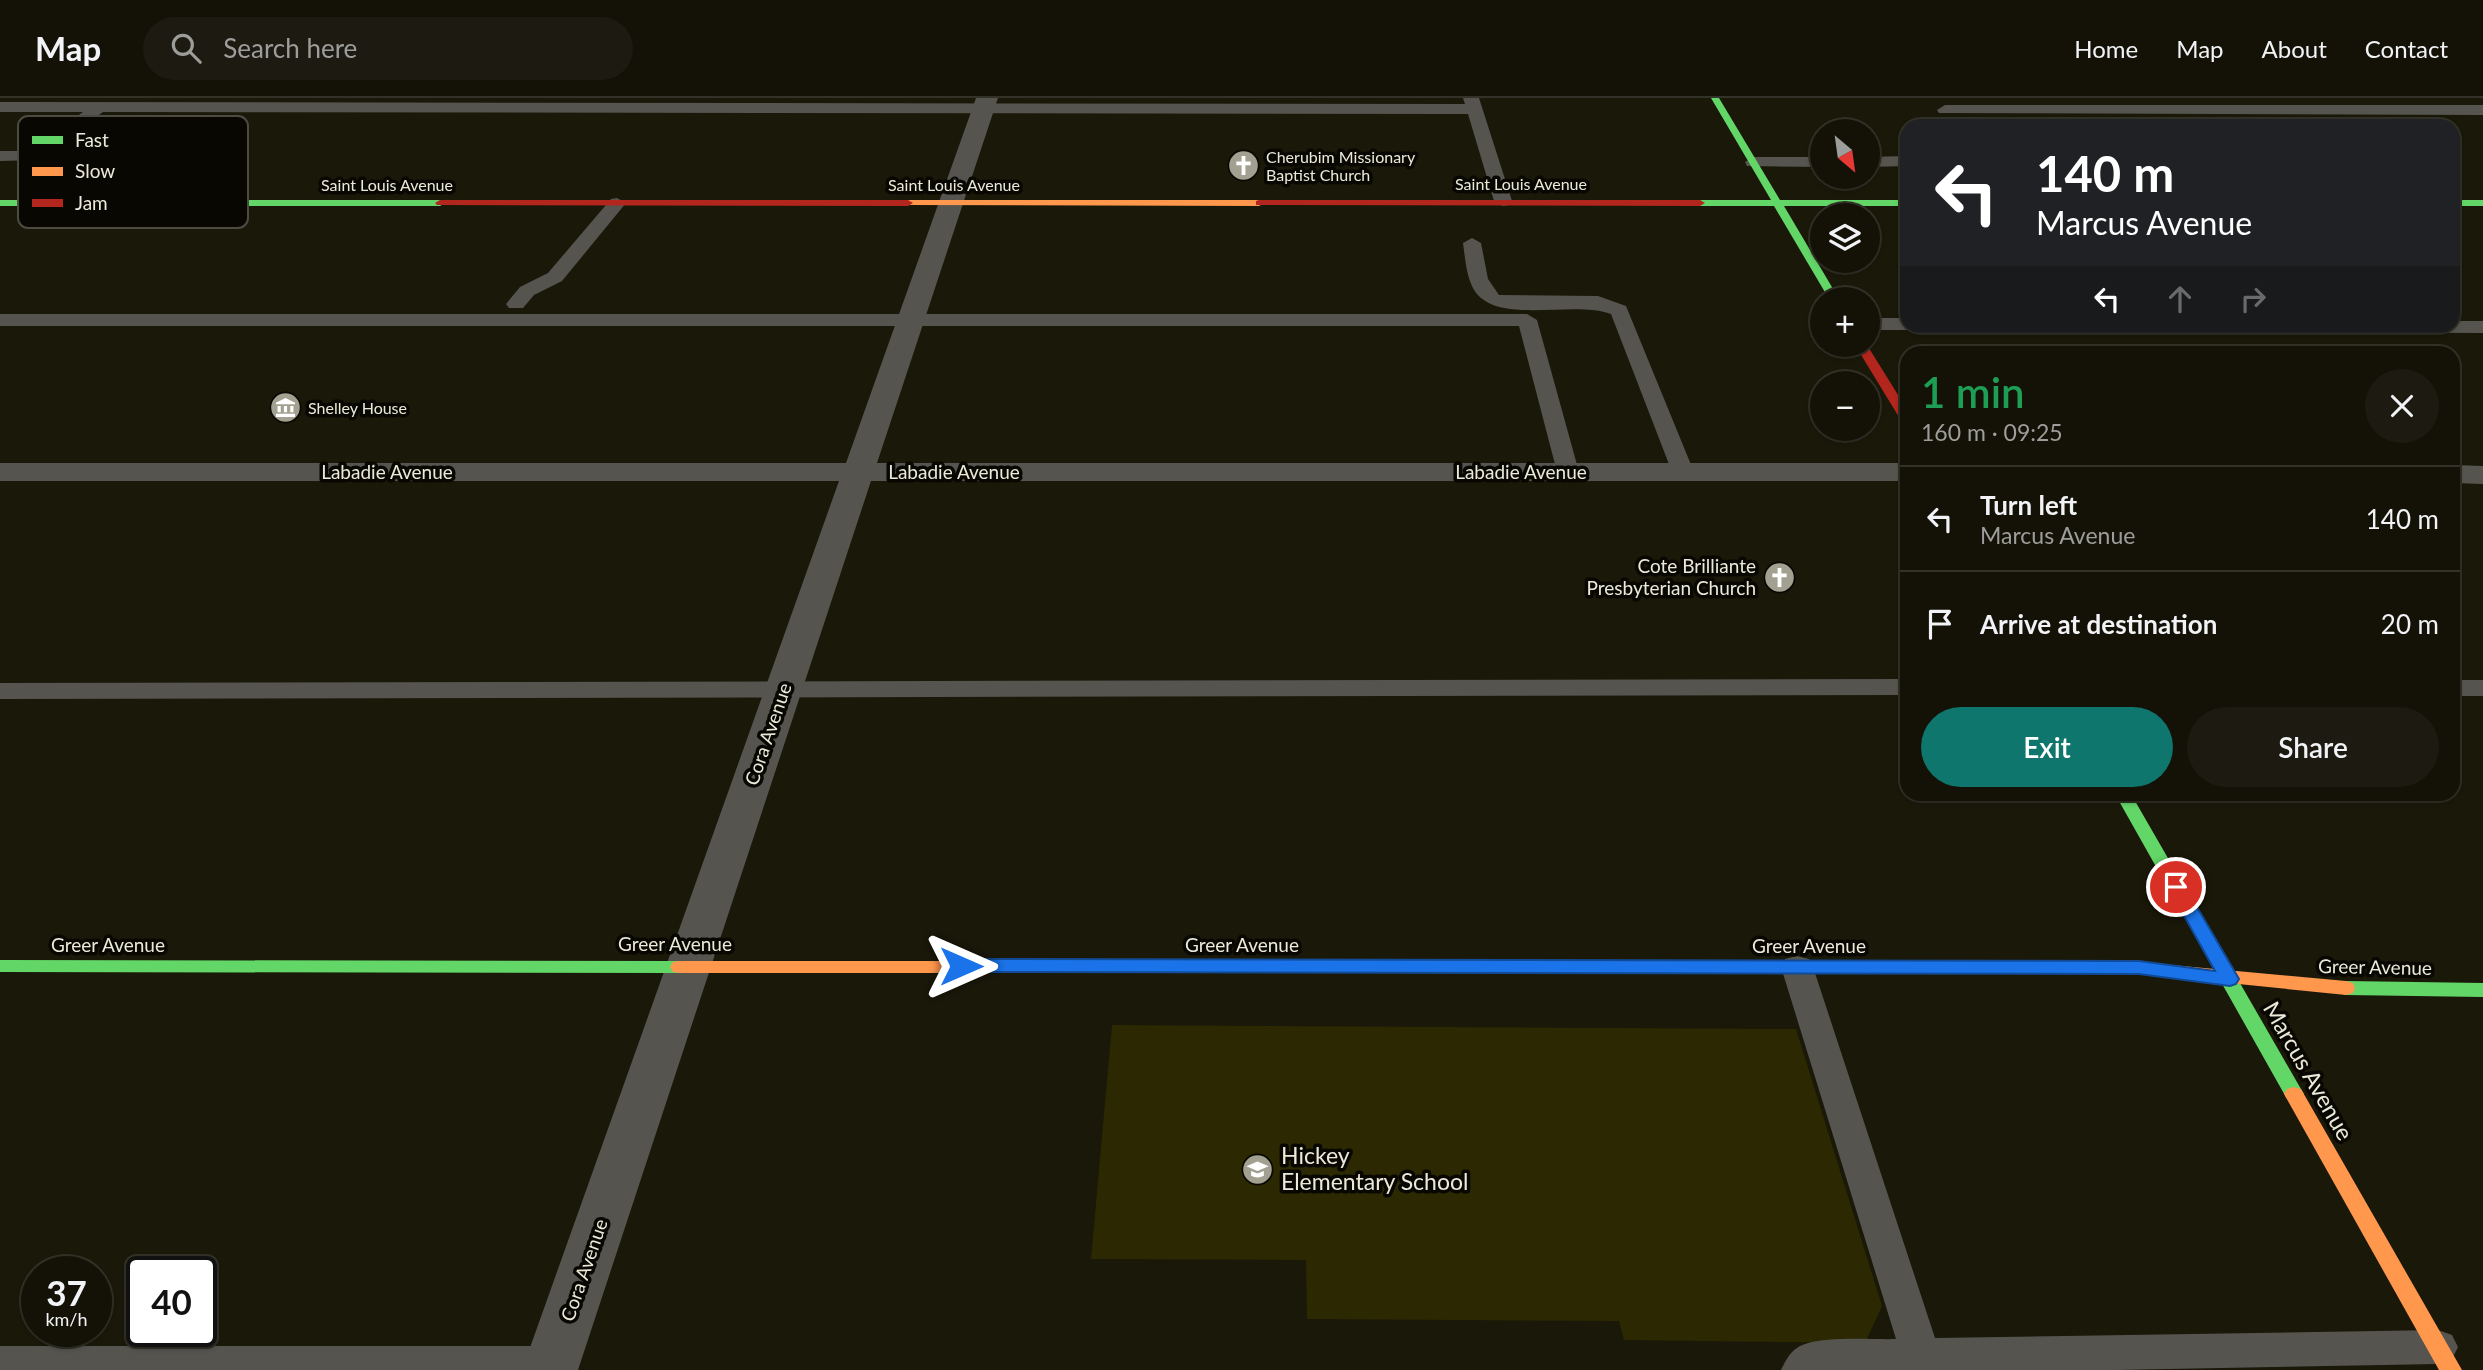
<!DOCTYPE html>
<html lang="en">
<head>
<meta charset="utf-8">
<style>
	:root { --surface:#141207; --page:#1d1b11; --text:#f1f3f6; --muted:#9d9e9b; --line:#333228; --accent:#0f766e }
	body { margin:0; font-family:Lato,sans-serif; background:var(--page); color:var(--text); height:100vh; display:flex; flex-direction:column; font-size:26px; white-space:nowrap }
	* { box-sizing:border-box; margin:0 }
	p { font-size:23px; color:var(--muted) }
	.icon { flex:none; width:38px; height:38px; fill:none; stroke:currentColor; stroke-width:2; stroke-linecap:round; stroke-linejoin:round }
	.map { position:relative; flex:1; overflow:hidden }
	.panel { position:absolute; left:1900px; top:248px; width:560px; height:455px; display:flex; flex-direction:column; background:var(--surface); border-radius:21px; box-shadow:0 2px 5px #0004,0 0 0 2px var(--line) }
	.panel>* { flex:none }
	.hud { position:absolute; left:1900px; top:21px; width:560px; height:214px; border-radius:21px; box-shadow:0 2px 5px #0004,0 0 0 2px var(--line); background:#202124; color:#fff; overflow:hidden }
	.needle { width:46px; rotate:151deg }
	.fabs { position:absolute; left:1810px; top:21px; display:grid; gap:14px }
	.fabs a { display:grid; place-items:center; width:70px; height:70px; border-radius:50%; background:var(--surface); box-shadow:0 2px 5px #0004,0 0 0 2px var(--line); font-size:35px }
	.speed { position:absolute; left:21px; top:1158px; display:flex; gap:14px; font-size:35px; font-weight:700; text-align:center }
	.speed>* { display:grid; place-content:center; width:91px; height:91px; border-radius:50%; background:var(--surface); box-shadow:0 2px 5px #0004,0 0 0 2px var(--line); line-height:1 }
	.speed small { font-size:18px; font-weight:400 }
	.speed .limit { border:4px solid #111; border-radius:10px; background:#fff; color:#111 }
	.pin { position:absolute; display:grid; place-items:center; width:60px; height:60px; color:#fff; margin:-30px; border:4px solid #fff; border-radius:50%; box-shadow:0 2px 7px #0007 }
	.me { position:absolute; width:77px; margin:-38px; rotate:90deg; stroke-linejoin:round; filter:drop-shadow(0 0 5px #0008) }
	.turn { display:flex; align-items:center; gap:24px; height:147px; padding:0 21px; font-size:32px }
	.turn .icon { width:91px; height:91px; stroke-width:2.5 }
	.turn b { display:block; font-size:49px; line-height:60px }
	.lanes { display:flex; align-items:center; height:66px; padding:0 21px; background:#0003; justify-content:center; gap:35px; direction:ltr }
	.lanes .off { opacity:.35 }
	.round { display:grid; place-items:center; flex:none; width:74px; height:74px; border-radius:37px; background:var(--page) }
	.overview { display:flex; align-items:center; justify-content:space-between; height:119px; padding:0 21px }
	h1 { font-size:42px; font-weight:600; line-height:52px; color:#1e9e55 }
	.cta { display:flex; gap:14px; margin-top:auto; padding:14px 21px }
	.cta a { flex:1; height:80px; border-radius:42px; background:var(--accent); color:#fff; font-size:28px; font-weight:600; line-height:80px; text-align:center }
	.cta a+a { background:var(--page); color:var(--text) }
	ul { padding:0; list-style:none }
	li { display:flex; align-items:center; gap:21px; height:105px; padding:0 21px; border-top:2px solid var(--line) }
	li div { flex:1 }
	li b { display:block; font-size:26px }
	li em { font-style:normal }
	header { display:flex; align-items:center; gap:42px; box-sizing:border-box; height:98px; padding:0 35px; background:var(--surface); border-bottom:2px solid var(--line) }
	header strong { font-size:33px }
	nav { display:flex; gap:38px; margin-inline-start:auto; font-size:24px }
	.search { width:490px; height:63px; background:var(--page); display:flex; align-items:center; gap:18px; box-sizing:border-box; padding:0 24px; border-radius:38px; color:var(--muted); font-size:26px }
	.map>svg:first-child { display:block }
	.green { fill:#2b2802 }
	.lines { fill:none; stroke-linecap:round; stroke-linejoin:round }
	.lane { fill:#55544f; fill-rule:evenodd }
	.street { fill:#55544f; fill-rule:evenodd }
	.fast { fill:#63d668; fill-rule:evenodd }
	.slow { fill:#ff974d; fill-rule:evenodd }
	.jam { fill:#b3261e; fill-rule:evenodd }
	.route { fill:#1a73e8; stroke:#114b97; stroke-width:2 }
	.labels { text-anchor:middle; stroke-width:7; stroke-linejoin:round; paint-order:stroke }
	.far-poi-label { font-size:16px; fill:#ebeada; stroke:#080701; text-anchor:start }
	.far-street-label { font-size:16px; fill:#ebeada; stroke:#080701 }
	.street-label { font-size:19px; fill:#ebeada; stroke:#080701 }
	.poi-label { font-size:19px; fill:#ebeada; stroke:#080701; text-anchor:end }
	.near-street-label { font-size:23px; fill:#ebeada; stroke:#080701 }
	.near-poi-label { font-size:23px; fill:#ebeada; stroke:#080701; text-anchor:start }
	.key { fill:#080701; stroke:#4c4b42; stroke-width:2 }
	.key-label { font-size:19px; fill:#ebeada }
</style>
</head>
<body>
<header>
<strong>Map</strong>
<div class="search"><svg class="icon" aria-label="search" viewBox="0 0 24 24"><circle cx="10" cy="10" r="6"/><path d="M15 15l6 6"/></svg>Search here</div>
<nav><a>Home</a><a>Map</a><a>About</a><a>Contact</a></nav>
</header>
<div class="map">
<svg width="2483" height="1272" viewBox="0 0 2483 1272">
	<rect width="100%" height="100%" fill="#1a1809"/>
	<path class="green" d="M 1112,927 L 1796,931 L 1882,1208 L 1865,1245 L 1624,1242 L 1619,1223 L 1307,1221 L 1306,1162 L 1091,1161 Z"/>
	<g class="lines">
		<path class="lane" d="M 1463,0 L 1479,0 L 1512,103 L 1509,107 L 1503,108 L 1494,103 L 1468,16 L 103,14 L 39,62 L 0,63 L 0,53 L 29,53 L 83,14 L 0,14 L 0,4 L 1465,6 Z
			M 1945,7 L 2483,7 L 2483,17 L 1939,15 L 1937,12 Z
			M 1908,58 L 1908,68 L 1867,69 L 1867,59 Z
			M 1753,59 L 1822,59 L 1822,69 L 1747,68 L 1745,64 Z
			M 617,100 L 626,105 L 562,183 L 534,197 L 523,210 L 509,210 L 506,206 L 520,189 L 548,175 L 611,101 Z
			M 1472,140 L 1481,145 L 1488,181 L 1499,197 L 1598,198 L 1626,208 L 1694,374 L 1691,379 L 1675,379 L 1672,374 L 1611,216 C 1572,201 1491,230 1472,188 C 1466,175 1465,159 1463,145 Z
			M 0,216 L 1527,216 L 1537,222 L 1579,374 L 1568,381 L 1557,374 L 1519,228 L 0,228 Z
			M 1867,220 L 1908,220 L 1908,228 L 1917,228 L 1908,232 L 1867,232 Z
			M 2454,223 L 2483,223 L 2483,235 L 2185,234 L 2175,228 L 2454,228 Z
			M 1908,581 L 1908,597 L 0,601 L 0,585 Z
			M 2454,582 L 2483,582 L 2483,598 L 2454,598 Z
			M 1797,858 L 1809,861 L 1813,869 L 1935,1240 L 2438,1232 L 2452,1237 L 2458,1249 L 2452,1261 L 2438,1266 L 2116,1272 L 1781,1272 C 1785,1264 1789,1255 1797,1250 C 1815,1237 1872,1242 1896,1241 L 1781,869 L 1785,861 Z
			M 0,1248 L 552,1248 L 566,1254 L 572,1266 L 569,1272 L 0,1272 Z"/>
		<path class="street" d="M 976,0 L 998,0 L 877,365 L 1908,365 L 1908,383 L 871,383 L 578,1272 L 522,1272 L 839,383 L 0,383 L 0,365 L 846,365 Z
			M 2454,367 L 2483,368 L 2483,386 L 2454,385 Z"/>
		<path class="fast" d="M 1711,0 L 1719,0 L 1780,102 L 1908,102 L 1908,108 L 1784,108 L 1839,201 L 1829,201 L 1774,108 L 1700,108 L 1695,105 L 1700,102 L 1771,102 Z
			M 0,102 L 440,102 L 445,105 L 440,108 L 0,108 Z
			M 2454,102 L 2483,102 L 2483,108 L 2454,108 Z
			M 2115,696 L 2131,696 L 2301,991 L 2304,996 L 2301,1001 L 2294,1003 L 2287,1001 Z
			M 0,862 L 679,863 L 685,864 L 688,869 L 685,874 L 679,875 L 0,874 Z
			M 1387,863 L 1771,864 L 1777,865 L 1780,870 L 1777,875 L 1771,876 L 1387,875 L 1381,874 L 1378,869 L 1381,864 Z
			M 2346,883 L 2483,885 L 2483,899 L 2346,897 L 2339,895 L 2337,890 L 2339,885 Z"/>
		<path class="slow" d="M 908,102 L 1259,102 L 1264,105 L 1259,108 L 905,107 L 905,103 Z
			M 679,863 L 1003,863 L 1009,864 L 1012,869 L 1009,874 L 1003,875 L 679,875 L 673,874 L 670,869 L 673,864 Z
			M 1771,864 L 2139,864 L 2346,883 L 2353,885 L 2355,890 L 2353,895 L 2346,897 L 2139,876 L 1771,876 L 1765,875 L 1762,870 L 1765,865 Z
			M 2294,989 L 2301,991 L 2462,1272 L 2439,1272 L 2284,996 L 2287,991 Z"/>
		<path class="jam" d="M 440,102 L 908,102 L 913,105 L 908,108 L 437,107 L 435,105 Z
			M 1259,102 L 1700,102 L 1705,105 L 1700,108 L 1256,107 L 1256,103 Z
			M 1855,247 L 1867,247 L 1908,313 L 1908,328 L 1902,324 Z
			M 1003,863 L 1387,863 L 1393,864 L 1396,869 L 1393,874 L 1387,875 L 1003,875 L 997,874 L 994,869 L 997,864 Z"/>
	</g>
	<path class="route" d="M 2176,783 L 2183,785 L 2239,881 L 2236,886 L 2230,888 L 2139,876 L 961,874 L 952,868 L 961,861 L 2139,863 L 2215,873 L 2168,789 Z"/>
	<defs>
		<symbol id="church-disc" viewBox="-11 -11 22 22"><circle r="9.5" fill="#a2a091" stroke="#080701"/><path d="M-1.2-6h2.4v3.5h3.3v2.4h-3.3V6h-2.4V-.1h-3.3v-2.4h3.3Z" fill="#fff"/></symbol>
		<symbol id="museum-disc" viewBox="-11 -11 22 22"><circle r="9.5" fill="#a2a091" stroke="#080701"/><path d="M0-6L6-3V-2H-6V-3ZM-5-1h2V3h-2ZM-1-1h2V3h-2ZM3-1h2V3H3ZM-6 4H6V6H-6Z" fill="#fff"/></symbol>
		<symbol id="school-disc" viewBox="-11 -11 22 22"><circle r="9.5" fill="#a2a091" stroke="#080701"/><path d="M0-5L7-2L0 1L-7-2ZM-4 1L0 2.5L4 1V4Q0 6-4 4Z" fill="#fff"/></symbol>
	</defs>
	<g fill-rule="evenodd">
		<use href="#church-disc" x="1226" y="50" width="35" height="35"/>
		<use href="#museum-disc" x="268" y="292" width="35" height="35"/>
		<use href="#church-disc" x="1762" y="462" width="35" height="35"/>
		<use href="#school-disc" x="1240" y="1054" width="35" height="35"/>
	</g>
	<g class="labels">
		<g class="far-poi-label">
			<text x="1266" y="65">Cherubim Missionary<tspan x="1266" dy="18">Baptist Church</tspan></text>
			<text x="308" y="316">Shelley House</text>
		</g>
		<g class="far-street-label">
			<text x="1521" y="92">Saint Louis Avenue</text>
			<text x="387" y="93">Saint Louis Avenue</text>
			<text x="954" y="93">Saint Louis Avenue</text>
		</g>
		<g class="street-label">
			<text x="387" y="381">Labadie Avenue</text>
			<text x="954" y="381">Labadie Avenue</text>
			<text x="1521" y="381">Labadie Avenue</text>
			<text transform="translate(768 636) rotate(-71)" y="7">Cora Avenue</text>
			<text x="675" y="853">Greer Avenue</text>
			<text x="108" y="854">Greer Avenue</text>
			<text x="1242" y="854">Greer Avenue</text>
			<text x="1809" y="855">Greer Avenue</text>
			<text transform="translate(2375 869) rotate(1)" y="7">Greer Avenue</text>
			<text transform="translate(584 1172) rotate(-71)" y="7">Cora Avenue</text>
		</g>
		<g class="poi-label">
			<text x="1756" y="475">Cote Brilliante<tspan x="1756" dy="22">Presbyterian Church</tspan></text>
		</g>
		<g class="near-street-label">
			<text transform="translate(2308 973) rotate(60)" y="8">Marcus Avenue</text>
		</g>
		<g class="near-poi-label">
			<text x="1281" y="1066">Hickey<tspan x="1281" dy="26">Elementary School</tspan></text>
		</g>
	</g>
	<rect x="18" y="18" width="230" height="112" rx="10" class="key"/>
	<rect x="32" y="38" width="31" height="8" fill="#63d668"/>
	<rect x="32" y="69" width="31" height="9" fill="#ff974d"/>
	<rect x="32" y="101" width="31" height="8" fill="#b3261e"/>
	<g class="key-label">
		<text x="75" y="49">Fast</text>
		<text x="75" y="80">Slow</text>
		<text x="75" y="112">Jam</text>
	</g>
</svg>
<div class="fabs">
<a><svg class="needle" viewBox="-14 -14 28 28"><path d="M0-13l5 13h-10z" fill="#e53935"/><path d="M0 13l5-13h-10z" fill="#9d9e9b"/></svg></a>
<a><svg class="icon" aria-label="layers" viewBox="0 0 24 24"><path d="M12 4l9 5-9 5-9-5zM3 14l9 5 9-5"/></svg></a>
<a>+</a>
<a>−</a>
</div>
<div class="speed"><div>37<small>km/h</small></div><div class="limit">40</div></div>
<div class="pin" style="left:2176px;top:789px;background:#d93025"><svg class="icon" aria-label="arrive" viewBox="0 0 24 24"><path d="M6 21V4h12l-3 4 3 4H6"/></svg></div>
<svg class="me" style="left:961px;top:868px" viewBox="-20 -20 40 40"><path d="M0-17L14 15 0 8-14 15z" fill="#1a73e8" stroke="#fff" stroke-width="4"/></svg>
<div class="hud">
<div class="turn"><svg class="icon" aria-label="left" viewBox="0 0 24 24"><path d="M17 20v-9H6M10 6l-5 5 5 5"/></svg><div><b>140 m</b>Marcus Avenue</div></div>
<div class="lanes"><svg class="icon" aria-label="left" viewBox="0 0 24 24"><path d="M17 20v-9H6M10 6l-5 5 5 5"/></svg><svg class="icon off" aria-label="ahead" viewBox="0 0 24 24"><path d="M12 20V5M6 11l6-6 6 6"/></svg><svg class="icon off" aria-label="right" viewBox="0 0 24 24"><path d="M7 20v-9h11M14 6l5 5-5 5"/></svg></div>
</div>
<section class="panel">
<div class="overview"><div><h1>1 min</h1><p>160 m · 09:25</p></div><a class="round"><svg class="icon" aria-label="close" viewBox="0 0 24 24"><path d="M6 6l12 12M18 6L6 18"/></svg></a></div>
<ul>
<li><svg class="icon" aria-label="left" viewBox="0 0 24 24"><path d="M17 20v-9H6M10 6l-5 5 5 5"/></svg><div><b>Turn left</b><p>Marcus Avenue</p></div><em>140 m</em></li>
<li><svg class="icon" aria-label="arrive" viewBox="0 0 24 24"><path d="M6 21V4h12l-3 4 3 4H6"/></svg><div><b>Arrive at destination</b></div><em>20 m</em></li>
</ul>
<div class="cta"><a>Exit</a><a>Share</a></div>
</section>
</div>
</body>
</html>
